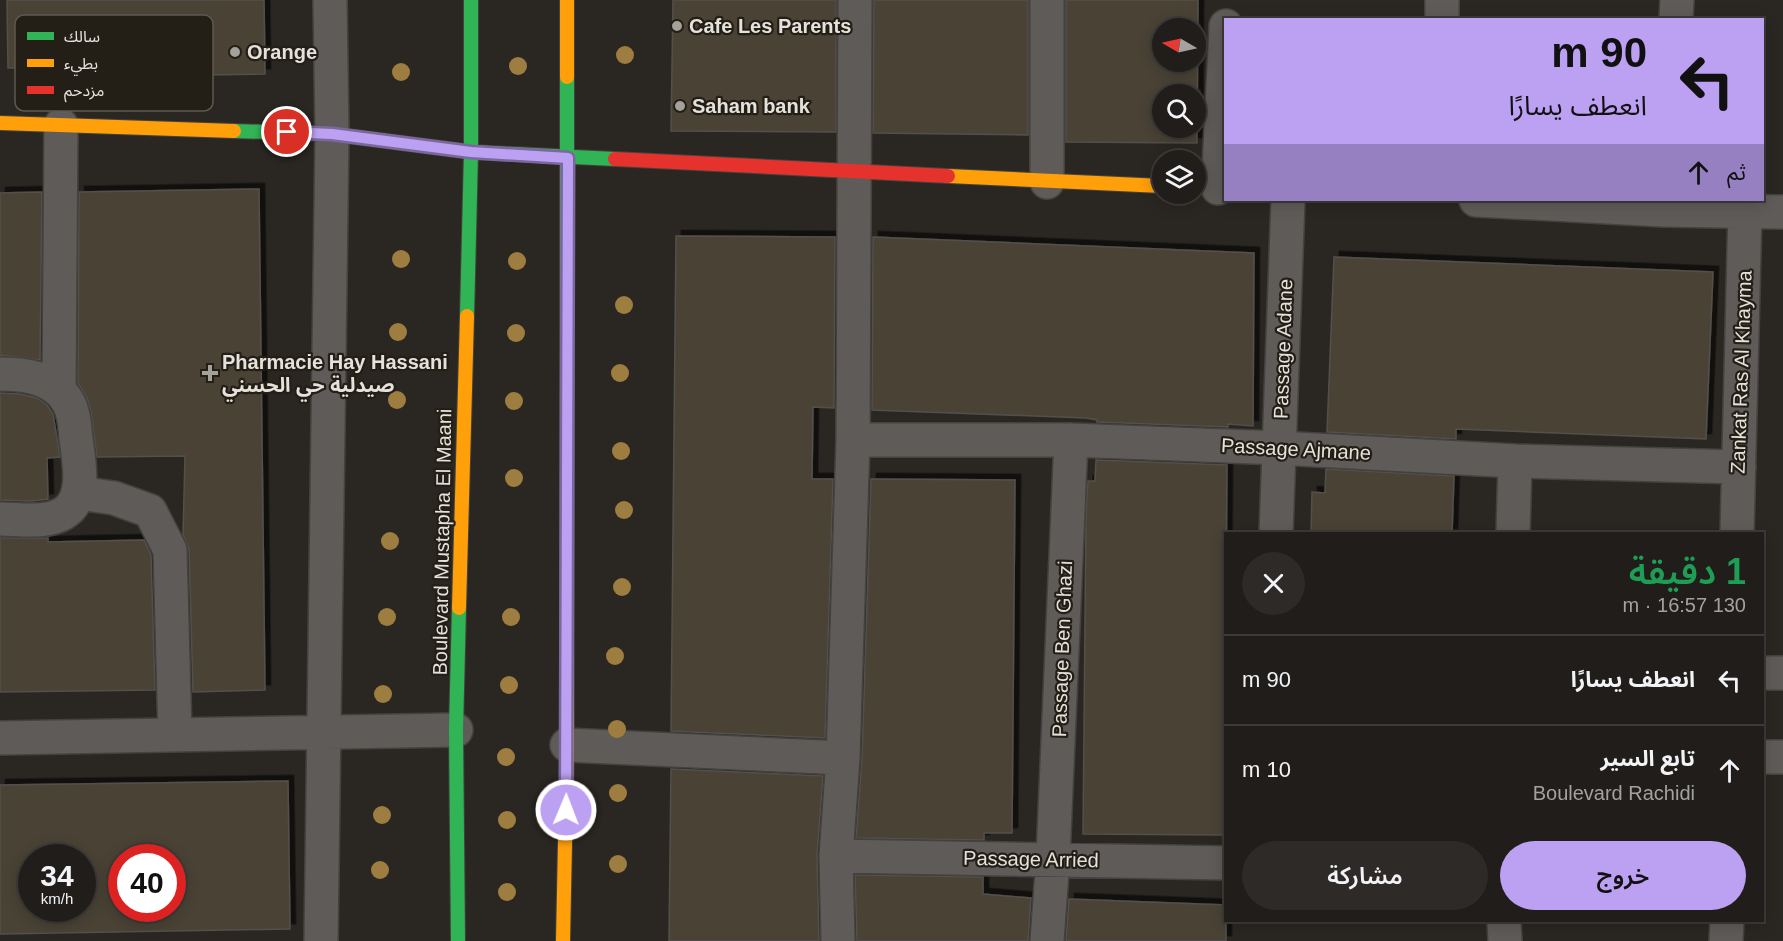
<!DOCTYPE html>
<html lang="ar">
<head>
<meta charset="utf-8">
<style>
	:root { --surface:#201d1a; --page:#2d2a27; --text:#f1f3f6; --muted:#a2a2a2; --line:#3d3b39; --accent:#bca0f2 }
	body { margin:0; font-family:Arial,"Noto Sans Arabic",sans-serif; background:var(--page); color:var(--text); direction:rtl; height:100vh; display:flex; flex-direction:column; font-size:22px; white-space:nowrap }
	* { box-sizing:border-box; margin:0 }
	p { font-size:20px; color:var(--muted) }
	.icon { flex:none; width:33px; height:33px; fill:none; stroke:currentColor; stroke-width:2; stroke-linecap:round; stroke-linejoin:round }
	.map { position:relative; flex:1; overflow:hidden; direction:ltr }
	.sheet { position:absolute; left:1224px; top:532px; width:540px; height:390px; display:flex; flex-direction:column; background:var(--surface); border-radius:0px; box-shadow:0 3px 15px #0003,0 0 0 2px var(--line); direction:rtl }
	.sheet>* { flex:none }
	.top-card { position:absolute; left:1224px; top:18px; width:540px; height:183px; border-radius:0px; box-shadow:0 3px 15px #0003,0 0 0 2px var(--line); direction:rtl; background:#bca0f2; color:#111; overflow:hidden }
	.needle { width:39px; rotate:279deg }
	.fabs { position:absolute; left:1152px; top:18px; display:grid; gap:12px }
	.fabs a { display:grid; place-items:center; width:54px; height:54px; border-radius:50%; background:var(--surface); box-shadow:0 3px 15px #0003,0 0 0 2px var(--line); font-size:30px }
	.speed { position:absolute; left:18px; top:844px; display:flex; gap:12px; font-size:30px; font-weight:700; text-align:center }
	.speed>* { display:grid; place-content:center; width:78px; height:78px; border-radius:50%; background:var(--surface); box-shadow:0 3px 15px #0003,0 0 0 2px var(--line); line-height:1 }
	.speed small { font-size:15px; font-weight:400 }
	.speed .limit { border:9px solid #d22; background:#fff; color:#111 }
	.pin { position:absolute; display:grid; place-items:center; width:51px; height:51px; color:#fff; margin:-26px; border:3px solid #fff; border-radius:50%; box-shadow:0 2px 6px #0007 }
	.me { position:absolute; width:66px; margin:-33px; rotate:1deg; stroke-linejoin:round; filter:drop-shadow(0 0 4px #0008) }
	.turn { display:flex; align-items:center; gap:21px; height:126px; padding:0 18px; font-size:27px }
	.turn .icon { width:78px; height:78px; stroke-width:2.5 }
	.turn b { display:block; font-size:42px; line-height:51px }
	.then { display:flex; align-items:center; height:57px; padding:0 18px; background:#0003; gap:12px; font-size:22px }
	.round { display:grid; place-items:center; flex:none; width:63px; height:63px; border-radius:32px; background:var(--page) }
	.summary { display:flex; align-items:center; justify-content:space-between; height:102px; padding:0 18px }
	h1 { font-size:36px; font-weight:600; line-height:45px; color:#1e9e55 }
	.button { display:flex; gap:12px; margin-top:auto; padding:12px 18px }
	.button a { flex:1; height:69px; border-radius:36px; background:var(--accent); color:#111; font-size:24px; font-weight:600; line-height:69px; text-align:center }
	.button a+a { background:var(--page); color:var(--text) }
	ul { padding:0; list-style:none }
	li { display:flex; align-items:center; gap:18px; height:90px; padding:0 18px; border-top:2px solid var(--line) }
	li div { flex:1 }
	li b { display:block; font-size:22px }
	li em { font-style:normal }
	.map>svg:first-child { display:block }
	.building { fill:#494334; stroke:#53504c; stroke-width:1.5; fill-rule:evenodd; filter:url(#shadow) }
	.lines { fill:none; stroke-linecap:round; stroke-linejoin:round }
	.street-casing { stroke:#44423e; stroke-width:36 }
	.fast-casing { stroke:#44423e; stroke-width:16 }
	.slow-casing { stroke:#44423e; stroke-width:16 }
	.jam-casing { stroke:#44423e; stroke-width:16 }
	.street { stroke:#5e5b58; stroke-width:33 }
	.fast { stroke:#30b455; stroke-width:14 }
	.slow { stroke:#ff9f0a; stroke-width:14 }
	.jam { stroke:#e5322d; stroke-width:14 }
	.tree { fill:#9e7d40 }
	.route-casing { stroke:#7a689d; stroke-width:15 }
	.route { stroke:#bca0f2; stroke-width:10 }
	.poi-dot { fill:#a4a19b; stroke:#231e16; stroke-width:2 }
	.labels { text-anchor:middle; stroke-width:4.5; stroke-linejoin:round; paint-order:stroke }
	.poi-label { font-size:20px; font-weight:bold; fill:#e5e2dc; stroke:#231e16; text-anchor:start }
	.street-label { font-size:20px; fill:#e5e2dc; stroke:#231e16 }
	.key { fill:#231e16; stroke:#5d5951; stroke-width:1.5 }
	.key-label { font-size:16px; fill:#e5e2dc }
</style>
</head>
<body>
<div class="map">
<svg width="1783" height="941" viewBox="0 0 1783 941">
	<defs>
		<filter id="shadow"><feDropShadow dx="5.5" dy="-5.5" stdDeviation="0" flood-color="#0009"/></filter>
	</defs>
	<rect width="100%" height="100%" fill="#2a2722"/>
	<path class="building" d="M 7,0 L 264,0 L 265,74 L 133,76 L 133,66 L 8,68 Z
		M 673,0 L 836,0 L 836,132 L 671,131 Z
		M 874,0 L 1028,0 L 1028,135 L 873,133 Z
		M 1066,0 L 1198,0 L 1197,143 L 1066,142 ZM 1162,28 L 1196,28 L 1196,62 L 1162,62 ZM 1162,94 L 1196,94 L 1196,128 L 1162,128 Z
		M 259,189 L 265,690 L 193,692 L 189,549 L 183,535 L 185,456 L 97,457 L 91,411 L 87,398 L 78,383 L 79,192 Z
		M 42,192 L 40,360 L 0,355 L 0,193 Z
		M 676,236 L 835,237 L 834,408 L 813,407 L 812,479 L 833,479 L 825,738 L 671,731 Z
		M 873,237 L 1254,253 L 1253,426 L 1228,424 L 1228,427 L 1097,422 L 1097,420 L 1086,418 L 872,410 Z
		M 1334,257 L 1713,272 L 1706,439 L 1456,429 L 1456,439 L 1327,432 Z
		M 0,393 L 20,394 L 37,398 L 47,405 L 53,414 L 60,457 L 47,458 L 48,499 L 32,501 L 0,500 Z
		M 1096,460 L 1227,465 L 1224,835 L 1083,834 L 1086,516 L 1088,481 L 1095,481 Z
		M 1326,469 L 1454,476 L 1452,534 L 1311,534 L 1312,492 L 1325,493 Z
		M 871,479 L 1015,480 L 1012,833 L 984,833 L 984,840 L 856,838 L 862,759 Z
		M 0,538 L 48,538 L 48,542 L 144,540 L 151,555 L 155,690 L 0,692 Z
		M 671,769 L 823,776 L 817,855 L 819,941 L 669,941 Z
		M 288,781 L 290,929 L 0,934 L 0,785 ZM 32,858 L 82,858 L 82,909 L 32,909 ZM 122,858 L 172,858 L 172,909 L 122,909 Z
		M 855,875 L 983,877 L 983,894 L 1031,898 L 1028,941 L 857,941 Z
		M 1069,899 L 1226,905 L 1226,941 L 1066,941 Z"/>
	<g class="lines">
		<defs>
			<path id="street" d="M 1047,0 L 1047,182
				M 1442,20 L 1442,0
				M 1676,20 L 1677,0
				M 1218,188 L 1226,26
				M 1476,200 L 1663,210 L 1783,212
				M 0,374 C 20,374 42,376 57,389 C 63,393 71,405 72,412 C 75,420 75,430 76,439 C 79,461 87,499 64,513 C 46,524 20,519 0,519
				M 59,390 L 61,125
				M 853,440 L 1071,440 L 1279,448 L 1515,461 L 1739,467
				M 78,493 L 114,498 L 150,511 L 170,550 L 175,735
				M 1276,534 L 1288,200
				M 1513,534 L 1515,461
				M 1737,534 L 1745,210
				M 1762,673 L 1783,673
				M 0,738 L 456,730
				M 567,745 L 843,758
				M 1762,757 L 1783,757
				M 836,856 L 1226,863
				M 1504,921 L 1505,941
				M 321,941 L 332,134 L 330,0
				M 838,941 L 836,856 L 843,758 L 853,440 L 855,0
				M 1047,941 L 1053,858 L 1071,440
				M 1726,941 L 1727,921"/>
			<path id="fast" d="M 567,77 L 567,591
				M 234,131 L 332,134 L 471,152 L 615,159
				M 467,316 L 471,152 L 471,0
				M 458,941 L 456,730 L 459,608"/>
			<path id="slow" d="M 567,0 L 567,77
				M 0,123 L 234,131
				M 948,176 L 1162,186
				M 459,608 L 467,316
				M 563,941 L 567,745 L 567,591"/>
			<path id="jam" d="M 615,159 L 948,176"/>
		</defs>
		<use href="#street" class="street-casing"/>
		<use href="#fast" class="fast-casing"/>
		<use href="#slow" class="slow-casing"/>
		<use href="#jam" class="jam-casing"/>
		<use href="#street" class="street"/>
		<use href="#fast" class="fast"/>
		<use href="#slow" class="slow"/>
		<use href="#jam" class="jam"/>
	</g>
	<g class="tree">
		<circle cx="625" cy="55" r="9"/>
		<circle cx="518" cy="66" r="9"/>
		<circle cx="401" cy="72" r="9"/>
		<circle cx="401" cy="259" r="9"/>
		<circle cx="517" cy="261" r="9"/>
		<circle cx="624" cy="305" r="9"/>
		<circle cx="398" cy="332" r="9"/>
		<circle cx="516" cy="333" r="9"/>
		<circle cx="620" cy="373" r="9"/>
		<circle cx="397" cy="400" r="9"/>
		<circle cx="514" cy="401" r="9"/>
		<circle cx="621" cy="451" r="9"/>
		<circle cx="514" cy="478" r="9"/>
		<circle cx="624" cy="510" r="9"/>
		<circle cx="390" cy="541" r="9"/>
		<circle cx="622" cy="587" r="9"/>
		<circle cx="387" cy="617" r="9"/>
		<circle cx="511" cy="617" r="9"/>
		<circle cx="615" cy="656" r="9"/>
		<circle cx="509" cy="685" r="9"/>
		<circle cx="383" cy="694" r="9"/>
		<circle cx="617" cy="729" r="9"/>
		<circle cx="506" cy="757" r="9"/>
		<circle cx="618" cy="793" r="9"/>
		<circle cx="382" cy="815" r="9"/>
		<circle cx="507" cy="820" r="9"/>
		<circle cx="618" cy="864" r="9"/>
		<circle cx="380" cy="870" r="9"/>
		<circle cx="507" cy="892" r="9"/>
	</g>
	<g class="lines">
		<defs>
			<path id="route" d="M 287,132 L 332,134 L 471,152 L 568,158 L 566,810"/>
		</defs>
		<use href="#route" class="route-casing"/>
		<use href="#route" class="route"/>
	</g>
	<g class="poi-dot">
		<circle cx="677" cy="26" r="6"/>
		<circle cx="235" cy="52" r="6"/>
		<circle cx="680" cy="106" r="6"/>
		<path d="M207 364h6v6h6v6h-6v6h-6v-6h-6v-6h6z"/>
	</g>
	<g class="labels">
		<g class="poi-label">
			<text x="689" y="33">Cafe Les Parents</text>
			<text x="247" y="59">Orange</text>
			<text x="692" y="113">Saham bank</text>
			<text x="222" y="369">Pharmacie Hay Hassani<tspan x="222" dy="23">صيدلية حي الحسني</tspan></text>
		</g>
		<g class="street-label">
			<text transform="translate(1283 349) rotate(-88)" y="7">Passage Adane</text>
			<text transform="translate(1741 372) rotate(-88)" y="7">Zankat Ras Al Khayma</text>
			<text transform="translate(1296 449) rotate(3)" y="7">Passage Ajmane</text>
			<text transform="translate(442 542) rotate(-89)" y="7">Boulevard Mustapha El Maani</text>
			<text transform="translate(1062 649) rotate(-88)" y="7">Passage Ben Ghazi</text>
			<text transform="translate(1031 859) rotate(1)" y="7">Passage Arried</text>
		</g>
	</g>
	<rect x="15" y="15" width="198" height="96" rx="9" class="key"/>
	<rect x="27" y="32" width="27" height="8" fill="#30b455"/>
	<rect x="27" y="59" width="27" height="8" fill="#ff9f0a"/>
	<rect x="27" y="86" width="27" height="8" fill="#e5322d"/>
	<g class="key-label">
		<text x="64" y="42">سالك</text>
		<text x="64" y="69">بطيء</text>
		<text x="64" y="96">مزدحم</text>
	</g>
</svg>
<div class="fabs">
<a><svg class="needle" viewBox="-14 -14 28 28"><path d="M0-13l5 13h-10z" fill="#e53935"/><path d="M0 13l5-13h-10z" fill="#a2a2a2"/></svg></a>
<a><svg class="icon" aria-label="search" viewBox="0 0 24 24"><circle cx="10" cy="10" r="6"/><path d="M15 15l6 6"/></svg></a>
<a><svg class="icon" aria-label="layers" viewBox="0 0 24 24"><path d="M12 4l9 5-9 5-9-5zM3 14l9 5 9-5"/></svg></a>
</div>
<div class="speed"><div>34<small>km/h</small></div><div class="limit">40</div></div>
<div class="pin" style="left:287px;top:132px;background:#d93025"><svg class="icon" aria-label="arrive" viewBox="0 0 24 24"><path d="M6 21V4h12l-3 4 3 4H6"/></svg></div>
<svg class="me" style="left:566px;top:810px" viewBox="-20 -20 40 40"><circle r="17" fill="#bca0f2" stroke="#fff" stroke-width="3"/><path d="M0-11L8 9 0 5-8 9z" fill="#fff"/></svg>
<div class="top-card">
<div class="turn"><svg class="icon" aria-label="left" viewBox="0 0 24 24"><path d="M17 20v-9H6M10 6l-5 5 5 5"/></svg><div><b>90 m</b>انعطف يسارًا</div></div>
<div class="then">ثم<svg class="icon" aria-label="ahead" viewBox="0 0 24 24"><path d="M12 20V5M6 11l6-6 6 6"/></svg></div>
</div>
<section class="sheet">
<div class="summary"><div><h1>1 دقيقة</h1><p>130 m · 16:57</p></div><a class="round"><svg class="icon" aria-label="close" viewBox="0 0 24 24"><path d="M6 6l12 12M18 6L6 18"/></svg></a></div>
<ul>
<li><svg class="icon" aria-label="left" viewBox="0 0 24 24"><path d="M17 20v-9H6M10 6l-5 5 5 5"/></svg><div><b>انعطف يسارًا</b></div><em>90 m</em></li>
<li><svg class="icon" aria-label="ahead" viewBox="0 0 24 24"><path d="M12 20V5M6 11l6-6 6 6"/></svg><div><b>تابع السير</b><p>Boulevard Rachidi</p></div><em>10 m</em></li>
</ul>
<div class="button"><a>خروج</a><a>مشاركة</a></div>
</section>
</div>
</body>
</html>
